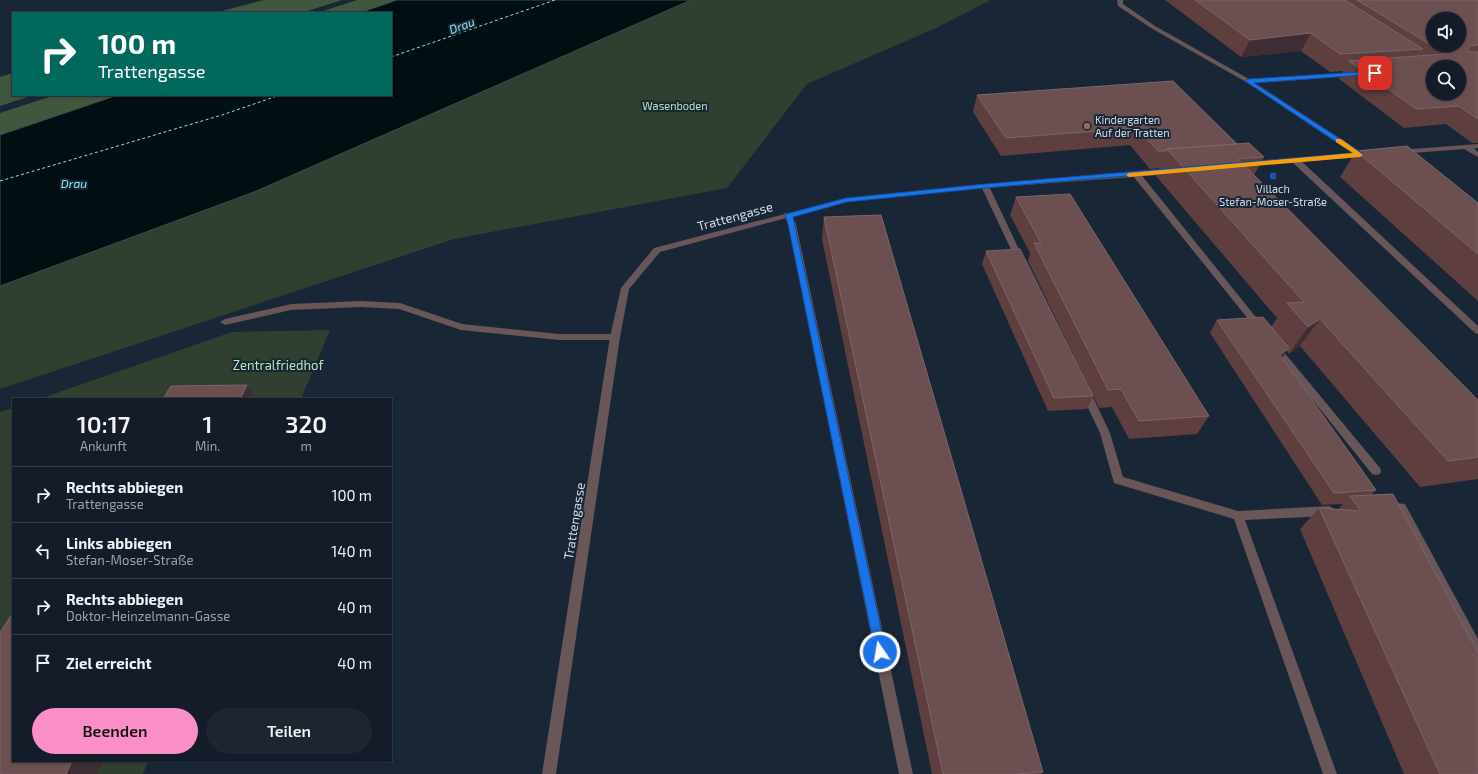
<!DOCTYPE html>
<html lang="de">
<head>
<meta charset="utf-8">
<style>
	:root { --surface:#131c28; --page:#1c2530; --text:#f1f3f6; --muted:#9da1a8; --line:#323a45; --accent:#fa8fc7 }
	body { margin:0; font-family:"Exo 2",sans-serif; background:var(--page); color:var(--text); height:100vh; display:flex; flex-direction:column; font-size:15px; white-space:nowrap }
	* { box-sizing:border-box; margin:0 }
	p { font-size:13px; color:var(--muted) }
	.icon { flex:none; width:22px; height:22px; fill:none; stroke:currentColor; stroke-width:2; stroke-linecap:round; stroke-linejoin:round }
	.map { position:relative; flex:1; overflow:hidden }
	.details { position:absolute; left:12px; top:398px; width:380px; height:364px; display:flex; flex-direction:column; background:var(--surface); border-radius:0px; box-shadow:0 1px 3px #0004,0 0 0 1px var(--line) }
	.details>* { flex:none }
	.top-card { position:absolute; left:12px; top:12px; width:380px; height:84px; border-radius:0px; box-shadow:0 1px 3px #0004,0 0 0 1px var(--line); background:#00695c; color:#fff; overflow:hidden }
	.buttons { position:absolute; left:1426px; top:12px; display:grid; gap:8px }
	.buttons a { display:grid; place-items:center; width:40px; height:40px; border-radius:50%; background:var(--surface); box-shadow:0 1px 3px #0004,0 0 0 1px var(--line); font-size:20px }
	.pin { position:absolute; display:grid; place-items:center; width:34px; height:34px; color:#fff; margin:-17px; border-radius:8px; box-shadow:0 2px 6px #0006 }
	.me { position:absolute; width:44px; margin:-22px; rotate:348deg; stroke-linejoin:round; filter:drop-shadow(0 0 3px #0008) }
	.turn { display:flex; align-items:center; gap:14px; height:84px; padding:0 20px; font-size:18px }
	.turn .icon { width:52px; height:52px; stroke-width:2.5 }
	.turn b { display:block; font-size:28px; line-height:34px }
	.eta { display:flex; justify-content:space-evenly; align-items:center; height:68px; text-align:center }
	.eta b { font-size:24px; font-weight:600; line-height:28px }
	.primary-button { display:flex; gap:8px; margin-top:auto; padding:8px 20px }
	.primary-button a { flex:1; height:46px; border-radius:24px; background:var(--accent); color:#111; font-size:16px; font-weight:600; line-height:46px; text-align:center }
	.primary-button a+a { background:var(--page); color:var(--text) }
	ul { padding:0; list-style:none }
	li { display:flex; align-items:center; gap:12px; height:56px; padding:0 20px; border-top:1px solid var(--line) }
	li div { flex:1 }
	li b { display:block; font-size:15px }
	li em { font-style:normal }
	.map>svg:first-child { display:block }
	.green { fill:#303f2f }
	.forest { fill:#3e573d }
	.water { fill:#000f11; stroke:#404c51 }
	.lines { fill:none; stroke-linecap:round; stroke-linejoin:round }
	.ferry { stroke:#8fe3ea; stroke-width:1; stroke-dasharray:3 2.5; stroke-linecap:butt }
	.lane { fill:#685658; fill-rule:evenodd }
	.street { fill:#685658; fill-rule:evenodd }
	.wall { fill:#5f3e3f }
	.shaded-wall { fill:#3e2d34 }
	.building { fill:#6b4f51; stroke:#7c6568; fill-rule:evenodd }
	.route { fill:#1a73e8; stroke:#114b97 }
	.slow { fill:#f59e0b }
	.education-dot { fill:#8d6e63; stroke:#192636; stroke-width:1.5 }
	.transit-dot { fill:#1a4fb4; stroke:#192636; stroke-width:1.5 }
	.labels { text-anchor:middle; stroke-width:4; stroke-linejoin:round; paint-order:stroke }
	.far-park-label { font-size:11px; fill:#b6e5b4; stroke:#192636 }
	.far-poi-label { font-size:11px; fill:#d4dce7; stroke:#192636; text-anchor:start }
	.far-water-label { font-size:12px; font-style:italic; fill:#8fe3ea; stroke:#192636 }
	.street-label { font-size:13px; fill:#d4dce7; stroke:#192636 }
	.park-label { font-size:13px; fill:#b6e5b4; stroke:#192636 }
</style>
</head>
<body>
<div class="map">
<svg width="1478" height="774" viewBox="0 0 1478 774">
	<rect width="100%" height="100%" fill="#192636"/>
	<path class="green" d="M 691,0 L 991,0 L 936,28 L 807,84 L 727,188 L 454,239 L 0,389 L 0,286 L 254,192 Z
		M 330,330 L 301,399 L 39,399 L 232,332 Z
		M 13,408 L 13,761 L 148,761 L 143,774 L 0,774 L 0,412 Z"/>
	<path class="forest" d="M 264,0 L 342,0 L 301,13 L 214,13 Z
		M 357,0 L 397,0 L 359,13 L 317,13 Z
		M 13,73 L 13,95 L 34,95 L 0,106 L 0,77 Z
		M 55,95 L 118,95 L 0,135 L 0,113 Z"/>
	<path class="water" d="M 397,0 L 691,0 L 254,192 L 0,286 L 0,135 L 118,95 L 391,95 L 391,13 L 359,13 Z"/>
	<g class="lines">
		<path class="ferry" d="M 391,57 L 555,0
			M 0,181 L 222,115 L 280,95"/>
		<path class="lane" d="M 1464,145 L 1470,145 L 1478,152 L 1478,157 L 1464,149 Z
			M 1292,158 L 1298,158 L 1478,326 L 1478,334 L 1475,333 L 1292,162 Z
			M 1133,172 L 1139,172 L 1263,326 L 1265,328 L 1263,330 L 1257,330 L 1133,176 Z
			M 982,184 L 988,184 L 989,186 L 1024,260 L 1023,262 L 1020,263 L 1016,260 L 981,186 Z
			M 785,213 L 791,213 L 796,224 L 913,774 L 899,774 L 788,224 L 784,215 Z
			M 361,301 L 400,303 L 462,324 L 559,334 L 615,334 L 620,337 L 615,340 L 559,340 L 461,330 L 399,309 L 361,307 L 291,310 L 225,325 L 220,322 L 225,319 L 291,304 Z
			M 1275,344 L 1278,345 L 1380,468 L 1381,471 L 1380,474 L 1376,475 L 1372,474 L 1272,349 L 1270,347 Z
			M 1084,385 L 1088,386 L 1089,389 L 1110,433 L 1123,477 L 1238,511 L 1329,506 L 1333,508 L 1335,511 L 1333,514 L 1329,516 L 1245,520 L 1337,774 L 1323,774 L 1234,519 L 1114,483 L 1100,433 L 1079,389 L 1080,386 Z
			M 1387,502 L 1405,504 L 1478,639 L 1478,658 L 1473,656 L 1398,512 L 1383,510 L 1381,507 L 1383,504 Z"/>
		<path class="street" d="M 1117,0 L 1123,0 L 1123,4 L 1155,26 L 1249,79 L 1355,73 L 1356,74 L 1353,76 L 1255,83 L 1361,152 L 1367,152 L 1371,154 L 1360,157 L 1244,166 L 1243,164 L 1247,162 L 1352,153 L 1246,82 L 1151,28 L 1118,6 Z
			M 1478,144 L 1478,148 L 1399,154 L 1395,152 L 1399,150 Z
			M 1170,170 L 1174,172 L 1173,174 L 985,188 L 846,202 L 660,252 L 629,289 L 620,337 L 556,774 L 542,774 L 610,337 L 621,288 L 654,248 L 846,198 L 985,184 Z"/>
	</g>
	<path class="wall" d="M 1165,0 L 1478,0 L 1478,143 L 1472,143 L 1446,124 L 1404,128 L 1339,79 L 1343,71 L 1330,72 L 1301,51 L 1241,57 Z
		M 977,95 L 1237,144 L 1264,157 L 1254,175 L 1478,400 L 1478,479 L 1420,487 L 1300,346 L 1289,354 L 1287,351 L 1282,358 L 1376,490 L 1371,495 L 1478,774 L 1404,774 L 1300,529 L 1319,508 L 1337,510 L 1343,504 L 1322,505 L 1210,333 L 1217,320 L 1271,327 L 1277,318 L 1156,176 L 1159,168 L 1150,169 L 1130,145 L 1001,156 L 973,112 Z
		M 1356,151 L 1478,203 L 1478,301 L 1340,177 Z
		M 1016,197 L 1209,416 L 1197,434 L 1129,439 L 1112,407 L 1099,408 L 1028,261 L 1030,253 L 1010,215 Z
		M 824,217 L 1043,772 L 1041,774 L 932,774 L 822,239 Z
		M 986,251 L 1093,396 L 1087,409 L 1048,411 L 982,264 Z"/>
	<path class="shaded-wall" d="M 1311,33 L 1301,51 L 1241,57 L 1250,40 Z
		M 1320,319 L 1300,346 L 1289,354 L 1308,327 Z
		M 1289,348 L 1280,361 L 1280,355 Z
		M 247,385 L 256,399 L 240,399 Z
		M 72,761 L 104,761 L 97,774 L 66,774 Z"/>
	<path class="building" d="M 1195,0 L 1345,0 L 1423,49 L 1340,54 L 1311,33 L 1250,40 Z
		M 1357,0 L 1478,0 L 1478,45 L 1471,46 L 1467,49 L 1470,52 L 1478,52 L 1478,119 L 1459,106 L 1416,109 L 1349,61 L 1445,54 L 1446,48 L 1436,48 ZM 1433,19 L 1459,19 L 1459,45 L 1433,45 ZM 1433,67 L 1459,67 L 1459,93 L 1433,93 Z
		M 1173,81 L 1237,144 L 1167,149 L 1167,151 L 1158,151 L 1137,128 L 1006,138 L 977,95 Z
		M 1249,143 L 1264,157 L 1238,159 L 1478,400 L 1478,457 L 1448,461 L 1320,319 L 1308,327 L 1287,303 L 1304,302 L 1167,149 Z
		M 1407,146 L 1478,203 L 1478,254 L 1356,151 Z
		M 1070,194 L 1209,416 L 1139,421 L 1121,389 L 1108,390 L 1034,243 L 1041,243 L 1016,197 Z
		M 881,215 L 1043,772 L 1015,774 L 943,774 L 824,217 Z
		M 1020,249 L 1093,396 L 1054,398 L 986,251 Z
		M 1263,317 L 1289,348 L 1280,355 L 1376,490 L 1334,493 L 1217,320 Z
		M 247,385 L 240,399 L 163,399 L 171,386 Z
		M 1393,494 L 1478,653 L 1478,774 L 1440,774 L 1319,508 L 1361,511 L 1350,496 Z
		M 13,612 L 13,761 L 72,761 L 66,774 L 0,774 L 0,633 Z"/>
	<path class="route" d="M 1375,71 L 1377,72 L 1377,74 L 1254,83 L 1362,153 L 1362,156 L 985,188 L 847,202 L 793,217 L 886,652 L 884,656 L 880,657 L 876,656 L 788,224 L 785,215 L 786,214 L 846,198 L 985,184 L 1353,153 L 1245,81 L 1248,79 Z"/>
	<path class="slow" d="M 1336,139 L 1341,139 L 1363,155 L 1360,157 L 1129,177 L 1126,175 L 1129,173 L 1353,153 L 1336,142 Z"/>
	<circle class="education-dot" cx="1087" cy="126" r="4"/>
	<rect class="transit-dot" x="1269" y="172" width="8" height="8" rx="2"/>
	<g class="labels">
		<g class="far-park-label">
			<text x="675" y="110">Wasenboden</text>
		</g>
		<g class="far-poi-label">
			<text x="1095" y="124">Kindergarten<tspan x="1095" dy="13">Auf der Tratten</tspan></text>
			<text x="1273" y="193" text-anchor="middle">Villach<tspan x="1273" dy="13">Stefan-Moser-Straße</tspan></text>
		</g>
		<g class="far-water-label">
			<text transform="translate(462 26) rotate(-20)" y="4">Drau</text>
			<text x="74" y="188">Drau</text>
		</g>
		<g class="street-label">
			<text transform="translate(735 216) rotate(-15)" y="5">Trattengasse</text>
			<text transform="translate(574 521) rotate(-81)" y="5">Trattengasse</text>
		</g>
		<g class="park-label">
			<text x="278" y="370">Zentralfriedhof</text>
		</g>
	</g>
</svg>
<div class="buttons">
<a><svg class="icon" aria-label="sound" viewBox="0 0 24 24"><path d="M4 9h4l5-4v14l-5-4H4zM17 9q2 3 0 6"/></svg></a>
<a><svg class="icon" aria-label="search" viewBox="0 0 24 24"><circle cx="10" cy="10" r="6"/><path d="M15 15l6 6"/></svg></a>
</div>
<div class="pin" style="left:1375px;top:73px;background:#d93025"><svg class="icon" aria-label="arrive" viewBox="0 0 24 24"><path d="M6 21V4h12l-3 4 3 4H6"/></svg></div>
<svg class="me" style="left:880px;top:652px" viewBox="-20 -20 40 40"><circle r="17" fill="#1a73e8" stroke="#fff" stroke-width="3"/><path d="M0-11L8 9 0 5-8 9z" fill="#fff"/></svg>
<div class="top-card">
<div class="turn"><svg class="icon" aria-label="right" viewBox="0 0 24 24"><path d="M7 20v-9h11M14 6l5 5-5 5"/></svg><div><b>100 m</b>Trattengasse</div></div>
</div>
<section class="details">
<div class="eta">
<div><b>10:17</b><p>Ankunft</p></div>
<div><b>1</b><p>Min.</p></div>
<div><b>320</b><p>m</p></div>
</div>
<ul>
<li><svg class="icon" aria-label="right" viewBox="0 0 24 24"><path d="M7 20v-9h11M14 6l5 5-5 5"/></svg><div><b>Rechts abbiegen</b><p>Trattengasse</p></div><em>100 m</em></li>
<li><svg class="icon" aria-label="left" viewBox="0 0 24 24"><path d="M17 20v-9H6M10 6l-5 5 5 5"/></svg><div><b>Links abbiegen</b><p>Stefan-Moser-Straße</p></div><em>140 m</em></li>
<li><svg class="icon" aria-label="right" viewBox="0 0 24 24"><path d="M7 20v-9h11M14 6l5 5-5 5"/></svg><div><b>Rechts abbiegen</b><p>Doktor-Heinzelmann-Gasse</p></div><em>40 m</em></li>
<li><svg class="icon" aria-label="arrive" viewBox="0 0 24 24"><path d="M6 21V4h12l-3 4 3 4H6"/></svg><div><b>Ziel erreicht</b></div><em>40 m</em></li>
</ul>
<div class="primary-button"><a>Beenden</a><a>Teilen</a></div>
</section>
</div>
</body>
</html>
